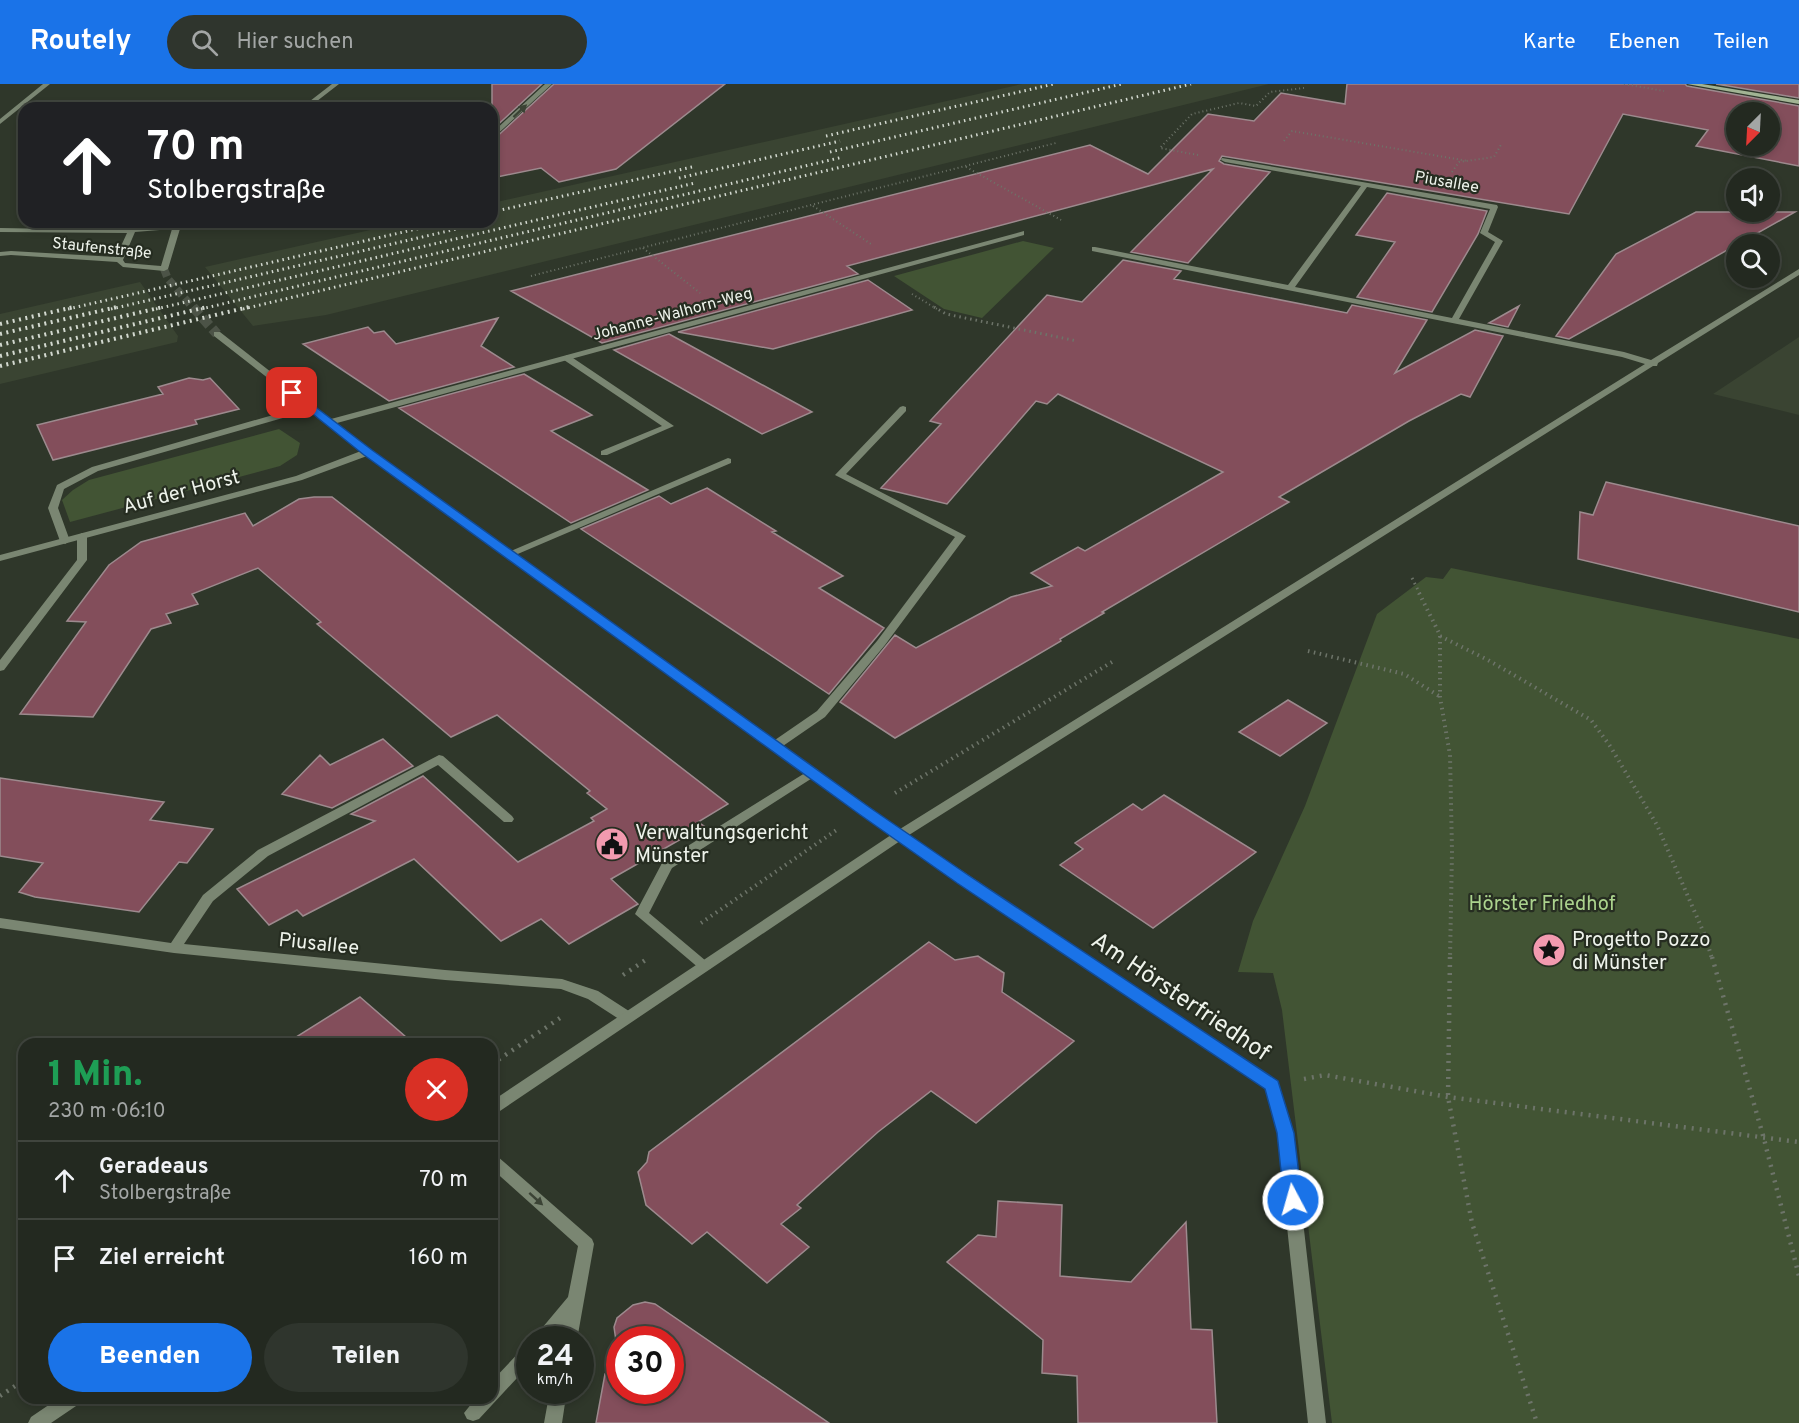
<!DOCTYPE html>
<html lang="de">
<head>
<meta charset="utf-8">
<style>
	:root { --surface:#232920; --page:#2f352d; --text:#f1f3f6; --muted:#a3a6a5; --line:#40453e; --accent:#1a73e8 }
	body { margin:0; font-family:Overpass,sans-serif; background:var(--page); color:var(--text); height:100vh; display:flex; flex-direction:column; font-size:22px; white-space:nowrap }
	* { box-sizing:border-box; margin:0 }
	p { font-size:20px; color:var(--muted) }
	.icon { flex:none; width:33px; height:33px; fill:none; stroke:currentColor; stroke-width:2; stroke-linecap:round; stroke-linejoin:round }
	.map { position:relative; flex:1; overflow:hidden }
	.details { position:absolute; left:18px; top:954px; width:480px; height:366px; display:flex; flex-direction:column; background:var(--surface); border-radius:18px; box-shadow:0 3px 9px #0003,0 0 0 2px var(--line) }
	.details>* { flex:none }
	.top-card { position:absolute; left:18px; top:18px; width:480px; height:126px; border-radius:18px; box-shadow:0 3px 9px #0003,0 0 0 2px var(--line); background:#202124; color:#fff; overflow:hidden }
	.needle { width:39px; rotate:204deg }
	.buttons { position:absolute; left:1726px; top:18px; display:grid; gap:12px }
	.buttons a { display:grid; place-items:center; width:54px; height:54px; border-radius:50%; background:var(--surface); box-shadow:0 3px 9px #0003,0 0 0 2px var(--line); font-size:30px }
	.speed { position:absolute; left:516px; top:1242px; display:flex; gap:12px; font-size:30px; font-weight:700; text-align:center }
	.speed>* { display:grid; place-content:center; width:78px; height:78px; border-radius:50%; background:var(--surface); box-shadow:0 3px 9px #0003,0 0 0 2px var(--line); line-height:1 }
	.speed small { font-size:15px; font-weight:400 }
	.speed .limit { border:9px solid #d22; background:#fff; color:#111 }
	.pin { position:absolute; display:grid; place-items:center; width:51px; height:51px; color:#fff; margin:-26px; border-radius:12px; box-shadow:0 3px 9px #0006 }
	.me { position:absolute; width:66px; margin:-33px; rotate:354deg; stroke-linejoin:round; filter:drop-shadow(0 0 4px #0008) }
	.turn { display:flex; align-items:center; gap:21px; height:126px; padding:0 30px; font-size:27px }
	.turn .icon { width:78px; height:78px; stroke-width:2.5 }
	.turn b { display:block; font-size:42px; line-height:51px }
	.round { display:grid; place-items:center; flex:none; width:63px; height:63px; border-radius:32px; background:var(--page) }
	.summary { display:flex; align-items:center; justify-content:space-between; height:102px; padding:0 30px }
	h1 { font-size:36px; font-weight:800; line-height:45px; color:#1e9e55 }
	.cta { display:flex; gap:12px; margin-top:auto; padding:12px 30px }
	.cta a { flex:1; height:69px; border-radius:36px; background:var(--accent); color:#fff; font-size:24px; font-weight:800; line-height:69px; text-align:center }
	.cta a+a { background:var(--page); color:var(--text) }
	ul { padding:0; list-style:none }
	li { display:flex; align-items:center; gap:18px; height:78px; padding:0 30px; border-top:2px solid var(--line) }
	li div { flex:1 }
	li b { display:block; font-size:22px }
	li em { font-style:normal }
	header { display:flex; align-items:center; gap:36px; box-sizing:border-box; height:84px; padding:0 30px; background:var(--accent); color:#fff }
	header strong { font-size:28px }
	nav { display:flex; gap:33px; margin-inline-start:auto; font-size:21px }
	.search { width:420px; height:54px; background:var(--page); display:flex; align-items:center; gap:15px; box-sizing:border-box; padding:0 21px; border-radius:33px; color:var(--muted); font-size:22px }
	.map>svg:first-child { display:block }
	.built { fill:#3a4432 }
	.green { fill:#425434 }
	.building { fill:#834e5b; stroke:#9d8a8e; stroke-width:1.5; fill-rule:evenodd }
	.lines { fill:none; stroke-linecap:round; stroke-linejoin:round }
	.street-tunnel-far1 { stroke:#4c5347; stroke-width:8; stroke-dasharray:8 4; stroke-linecap:butt }
	.street-tunnel { stroke:#4c5347; stroke-width:10; stroke-dasharray:10 4.5; stroke-linecap:butt }
	.path-far3 { stroke:#6d7469; stroke-width:2; stroke-dasharray:1 3; stroke-linecap:butt }
	.path-far2 { stroke:#6d7469; stroke-width:3; stroke-dasharray:1.5 4; stroke-linecap:butt }
	.path-far1 { stroke:#6d7469; stroke-width:4; stroke-dasharray:1.5 4.5; stroke-linecap:butt }
	.path { stroke:#6d7469; stroke-width:4.5; stroke-dasharray:2 6; stroke-linecap:butt }
	.lane { fill:#7a8672; fill-rule:evenodd }
	.street { fill:#7a8672; fill-rule:evenodd }
	.secondary { fill:#a2b494; fill-rule:evenodd }
	.rail-far1 { stroke:#d3d9d0; stroke-width:3; stroke-dasharray:1.5 4; stroke-linecap:butt }
	.rail { stroke:#d3d9d0; stroke-width:4; stroke-dasharray:2 4.5; stroke-linecap:butt }
	.oneway { fill:#3b4335 }
	.route { fill:#1a73e8; stroke:#114b97; stroke-width:1.5 }
	.labels { text-anchor:middle; stroke-width:4.5; stroke-linejoin:round; paint-order:stroke }
	.far-street-label { font-size:16px; fill:#eef3eb; stroke:#262d21 }
	.street-label { font-size:20px; fill:#eef3eb; stroke:#262d21 }
	.poi-label { font-size:20px; fill:#eef3eb; stroke:#262d21; text-anchor:start }
	.park-label { font-size:20px; fill:#abd38d; stroke:#262d21 }
	.near-street-label { font-size:24px; fill:#eef3eb; stroke:#262d21 }
</style>
</head>
<body>
<header>
<strong>Routely</strong>
<div class="search"><svg class="icon" aria-label="search" viewBox="0 0 24 24"><circle cx="10" cy="10" r="6"/><path d="M15 15l6 6"/></svg>Hier suchen</div>
<nav><a>Karte</a><a>Ebenen</a><a>Teilen</a></nav>
</header>
<div class="map">
<svg width="1799" height="1339" viewBox="0 0 1799 1339">
	<rect width="100%" height="100%" fill="#2f372a"/>
	<path class="built" d="M 1022,0 L 1269,0 L 326,231 L 253,242 L 205,183 L 406,138 L 492,138 L 492,119 Z
		M 140,198 L 178,252 L 177,258 L 0,300 L 0,230 Z
		M 1799,253 L 1799,331 L 1713,310 Z"/>
	<path class="green" d="M 1023,157 L 1054,164 L 982,234 L 944,225 L 894,192 Z
		M 279,345 L 300,359 L 297,371 L 280,382 L 70,438 L 62,416 L 73,406 L 89,396 Z
		M 1451,484 L 1799,555 L 1799,1339 L 1332,1339 L 1282,926 L 1273,889 L 1238,888 L 1253,837 L 1305,722 L 1377,530 L 1426,493 L 1443,495 Z"/>
	<path class="building" d="M 492,0 L 542,0 L 492,46 Z
		M 554,0 L 725,0 L 616,85 L 559,98 L 541,84 L 492,94 L 492,57 Z
		M 1347,0 L 1685,0 L 1687,2 L 1799,22 L 1799,82 L 1696,62 L 1708,46 L 1623,30 L 1569,130 L 1222,72 L 1219,77 L 1224,80 L 1270,88 L 1188,179 L 1131,168 L 1213,85 L 847,182 L 858,190 L 602,259 L 511,207 L 1090,61 L 1148,90 L 1208,30 L 1254,37 L 1281,9 L 1345,20 ZM 1737,28 L 1770,28 L 1770,62 L 1737,62 Z
		M 1716,0 L 1799,0 L 1799,14 Z
		M 1387,109 L 1487,127 L 1478,150 L 1432,228 L 1357,213 L 1395,158 L 1356,151 Z
		M 1696,128 L 1795,128 L 1569,255 L 1556,252 L 1616,170 Z
		M 1123,176 L 1181,187 L 1174,195 L 1347,229 L 1352,221 L 1427,236 L 1395,289 L 1475,246 L 1503,252 L 1470,313 L 1461,310 L 1409,337 L 1279,413 L 1289,418 L 1102,528 L 1104,529 L 1060,555 L 1061,557 L 895,654 L 840,618 L 895,551 L 916,564 L 1011,513 L 1052,502 L 1031,489 L 1078,463 L 1085,467 L 1223,388 L 1058,310 L 1047,320 L 1036,317 L 947,420 L 881,404 L 941,340 L 930,337 L 1047,211 L 1082,218 Z
		M 868,196 L 912,226 L 773,265 L 678,248 Z
		M 1519,222 L 1508,243 L 1489,239 Z
		M 498,234 L 481,262 L 514,283 L 389,317 L 303,260 L 368,243 L 374,249 L 384,247 L 396,260 Z
		M 669,250 L 812,328 L 762,350 L 614,266 Z
		M 524,290 L 592,331 L 551,347 L 648,406 L 571,439 L 399,324 Z
		M 189,294 L 203,296 L 210,294 L 239,325 L 195,336 L 197,340 L 53,376 L 37,341 L 163,310 L 158,303 Z
		M 1606,398 L 1799,442 L 1799,528 L 1578,475 L 1580,428 L 1593,431 Z
		M 707,404 L 776,447 L 772,448 L 843,492 L 819,504 L 884,544 L 829,610 L 581,445 L 659,412 L 671,420 Z
		M 314,413 L 332,413 L 728,720 L 698,738 L 704,742 L 611,795 L 638,820 L 569,860 L 541,835 L 501,857 L 414,775 L 303,832 L 297,826 L 269,841 L 237,805 L 375,737 L 351,730 L 423,692 L 518,778 L 594,737 L 591,734 L 607,725 L 587,709 L 590,707 L 497,631 L 451,653 L 317,540 L 321,538 L 258,484 L 192,510 L 198,520 L 166,530 L 171,539 L 151,545 L 93,633 L 20,630 L 86,538 L 67,537 L 109,481 L 141,458 L 245,429 L 253,442 L 299,415 Z
		M 1288,616 L 1327,639 L 1280,672 L 1239,648 Z
		M 383,655 L 413,682 L 332,724 L 282,710 L 320,671 L 330,681 Z
		M 0,694 L 164,718 L 150,736 L 213,745 L 187,779 L 179,778 L 139,828 L 35,813 L 19,808 L 43,779 L 0,772 Z
		M 1164,711 L 1256,768 L 1153,844 L 1060,781 L 1083,765 L 1075,759 L 1133,720 L 1142,726 Z
		M 929,858 L 955,876 L 978,872 L 1004,889 L 1002,908 L 1074,957 L 976,1039 L 931,1007 L 878,1048 L 797,1121 L 801,1124 L 781,1140 L 809,1163 L 767,1199 L 707,1148 L 692,1160 L 646,1121 L 638,1088 L 647,1078 L 649,1068 Z
		M 360,913 L 414,960 L 285,960 Z
		M 998,1117 L 1062,1121 L 1060,1192 L 1131,1198 L 1186,1138 L 1191,1245 L 1212,1246 L 1217,1339 L 1078,1339 L 1077,1292 L 1042,1289 L 1043,1256 L 947,1178 L 978,1151 L 996,1153 Z
		M 645,1218 L 655,1220 L 829,1339 L 596,1339 L 605,1290 L 619,1277 L 614,1243 L 617,1234 L 633,1221 ZM 620,1256 L 670,1256 L 670,1306 L 620,1306 Z"/>
	<g class="lines">
		<path class="street-tunnel-far1" d="M 164,185 L 168,195 L 194,225"/>
		<path class="street-tunnel" d="M 193,223 L 217,250"/>
		<path class="path-far3" d="M 1624,0 L 1664,7
			M 1284,57 L 1292,47 L 1468,77
			M 1198,71 L 1160,64 L 1192,30 L 1239,19 L 1256,22 L 1270,8 L 1304,4
			M 966,83 L 1061,136
			M 1452,88 L 1459,78 L 1494,73 L 1502,59
			M 813,122 L 871,160
			M 643,164 L 700,209
			M 531,192 L 1056,59
			M 912,210 L 937,225"/>
		<path class="path-far2" d="M 934,223 L 946,230 L 1077,257
			M 1412,494 L 1420,510"/>
		<path class="path-far1" d="M 1419,509 L 1440,551 L 1440,613 L 1450,671 L 1452,767 L 1450,875
			M 1440,552 L 1488,576 L 1591,636 L 1610,662 L 1657,741 L 1706,854 L 1712,875
			M 1308,567 L 1404,590 L 1439,612
			M 895,709 L 1112,578
			M 701,839 L 838,745"/>
		<path class="path" d="M 1450,873 L 1448,1013 L 1472,1139 L 1537,1339
			M 1712,873 L 1764,1055 L 1799,1192
			M 623,891 L 647,875
			M 492,980 L 560,934
			M 1304,995 L 1325,991 L 1448,1013 L 1799,1058
			M 0,1312 L 24,1296"/>
		<path class="lane" d="M 567,271 L 570,272 L 674,342 L 607,371 L 601,371 L 601,367 L 662,342 L 564,276 L 563,274 Z
			M 311,320 L 314,321 L 314,325 L 98,387 L 64,405 L 58,424 L 70,457 L 65,460 L 60,457 L 48,424 L 57,401 L 92,383 Z
			M 903,322 L 906,323 L 906,327 L 846,390 L 966,452 L 885,561 L 825,633 L 780,664 L 772,664 L 770,661 L 772,658 L 817,627 L 877,557 L 955,453 L 835,391 L 900,323 Z
			M 728,374 L 731,375 L 731,379 L 513,472 L 505,472 L 504,470 Z
			M 82,449 L 87,452 L 87,476 L 4,586 L 0,587 L 0,576 L 77,476 L 77,452 Z
			M 439,671 L 443,672 L 512,732 L 514,735 L 512,738 L 504,738 L 438,681 L 268,772 L 213,817 L 184,860 L 445,886 L 562,895 L 598,907 L 632,929 L 634,933 L 632,937 L 627,938 L 622,937 L 588,915 L 561,905 L 445,896 L 174,869 L 0,844 L 0,834 L 171,859 L 203,811 L 258,766 Z
			M 813,684 L 817,685 L 819,688 L 817,691 L 672,784 L 649,829 L 712,882 L 710,885 L 700,885 L 635,830 L 661,781 L 662,778 Z
			M 492,1070 L 497,1072 L 592,1155 L 594,1160 L 577,1256 L 561,1256 L 563,1242 L 551,1256 L 532,1256 L 568,1213 L 578,1162 L 492,1085 Z
			M 530,1261 L 530,1280 L 479,1335 L 473,1337 L 467,1335 L 464,1329 L 476,1314 L 492,1314 L 492,1297 L 524,1263 Z
			M 550,1306 L 567,1306 L 562,1339 L 544,1339 Z"/>
		<path class="street" d="M 43,0 L 50,0 L 0,40 L 0,35 Z
			M 332,0 L 339,0 L 308,24 L 301,24 Z
			M 545,0 L 552,0 L 492,55 L 492,49 Z
			M 1222,74 L 1497,121 L 1498,123 L 1488,148 L 1503,157 L 1459,235 L 1624,268 L 1651,276 L 1799,185 L 1799,191 L 1658,279 L 1657,282 L 1653,282 L 909,751 L 1277,998 L 1293,1049 L 1326,1339 L 1308,1339 L 1277,1049 L 1266,1005 L 900,757 L 497,1029 L 492,1031 L 492,1017 L 891,751 L 367,372 L 302,396 L 0,477 L 0,471 L 296,392 L 361,367 L 214,252 L 214,248 L 220,248 L 331,335 L 1024,147 L 1024,151 L 337,339 L 371,366 L 900,745 L 1645,280 L 1622,273 L 1092,167 L 1092,163 L 1095,163 L 1288,201 L 1361,102 L 1225,78 L 1221,76 ZM 1367,103 L 1490,125 L 1480,149 L 1495,158 L 1452,234 L 1295,203 Z
			M 174,138 L 182,138 L 168,185 L 164,187 L 123,183 L 117,178 L 11,171 L 0,172 L 0,168 L 11,167 L 116,173 L 127,149 L 0,148 L 0,144 L 113,146 L 174,140 ZM 172,145 L 161,182 L 125,179 L 123,176 L 135,148 Z
			M 59,1314 L 82,1314 L 79,1320 L 51,1339 L 28,1339 L 31,1333 Z"/>
		<path class="secondary" d="M 1687,0 L 1702,0 L 1799,16 L 1799,20 Z"/>
		<path class="rail-far1" d="M 826,52 L 1054,0
			M 830,68 L 1122,0
			M 679,94 L 840,57
			M 492,128 L 692,83
			M 68,225 L 447,138
			M 111,225 L 487,138
			M 156,225 L 695,99
			M 201,225 L 843,73
			M 243,225 L 1191,0"/>
		<path class="rail" d="M 0,240 L 74,223
			M 0,250 L 117,223
			M 0,261 L 163,223
			M 0,272 L 207,223
			M 0,282 L 249,223"/>
	</g>
	<defs><path id="oneway-solid" d="M-6-.8H1V-3.2L6.5 0L1 3.2V.8H-6Z" transform="scale(1.5)"/></defs>
	<g class="oneway">
		<use href="#oneway-solid" transform="translate(520 27) rotate(-43)"/>
		<use href="#oneway-solid" transform="translate(536 1115) rotate(42)"/>
	</g>
	<path class="route" d="M 292,305 L 372,366 L 869,723 L 968,791 L 1278,997 L 1294,1049 L 1302,1116 L 1299,1121 L 1293,1123 L 1286,1121 L 1284,1116 L 1277,1049 L 1265,1005 L 957,799 L 859,730 L 364,371 L 289,311 L 289,306 Z"/>
	<defs>
		<symbol id="civic-disc" viewBox="-11 -11 22 22"><circle r="9.5" fill="#f29aaf" stroke="#262d21"/><path d="M-.6-6.5H3V-4.5H.6V-3L4-1V1h2V6H-6V1h2V-1L-.6-3ZM-1.2 2.5V6h2.4V2.5Z" fill="#111"/></symbol>
		<symbol id="sight-disc" viewBox="-11 -11 22 22"><circle r="9.5" fill="#f29aaf" stroke="#262d21"/><path d="M0-6L1.8-2.2L6-1.7L2.9 1.2L3.7 5.4L0 3.3L-3.7 5.4L-2.9 1.2L-6-1.7L-1.8-2.2Z" fill="#111"/></symbol>
	</defs>
	<g fill-rule="evenodd">
		<use href="#civic-disc" x="593" y="741" width="38" height="38"/>
		<use href="#sight-disc" x="1530" y="847" width="38" height="38"/>
	</g>
	<g class="labels">
		<g class="far-street-label">
			<text transform="translate(1447 97) rotate(10)" y="6">Piusallee</text>
			<text transform="translate(102 163) rotate(6)" y="6">Staufenstraße</text>
			<text transform="translate(672 229) rotate(-15)" y="6">Johanne-Walhorn-Weg</text>
		</g>
		<g class="street-label">
			<text transform="translate(181 407) rotate(-15)" y="7">Auf der Horst</text>
			<text transform="translate(319 859) rotate(6)" y="7">Piusallee</text>
		</g>
		<g class="poi-label">
			<text x="635" y="755">Verwaltungsgericht<tspan x="635" dy="23">Münster</tspan></text>
			<text x="1572" y="862">Progetto Pozzo<tspan x="1572" dy="23">di Münster</tspan></text>
		</g>
		<g class="park-label">
			<text x="1542" y="826">Hörster Friedhof</text>
		</g>
		<g class="near-street-label">
			<text transform="translate(1181 912) rotate(34)" y="8">Am Hörsterfriedhof</text>
		</g>
	</g>
</svg>
<div class="buttons">
<a><svg class="needle" viewBox="-14 -14 28 28"><path d="M0-13l5 13h-10z" fill="#e53935"/><path d="M0 13l5-13h-10z" fill="#a3a6a5"/></svg></a>
<a><svg class="icon" aria-label="sound" viewBox="0 0 24 24"><path d="M4 9h4l5-4v14l-5-4H4zM17 9q2 3 0 6"/></svg></a>
<a><svg class="icon" aria-label="search" viewBox="0 0 24 24"><circle cx="10" cy="10" r="6"/><path d="M15 15l6 6"/></svg></a>
</div>
<div class="speed"><div>24<small>km/h</small></div><div class="limit">30</div></div>
<div class="pin" style="left:292px;top:309px;background:#d93025"><svg class="icon" aria-label="arrive" viewBox="0 0 24 24"><path d="M6 21V4h12l-3 4 3 4H6"/></svg></div>
<svg class="me" style="left:1293px;top:1116px" viewBox="-20 -20 40 40"><circle r="17" fill="#1a73e8" stroke="#fff" stroke-width="3"/><path d="M0-11L8 9 0 5-8 9z" fill="#fff"/></svg>
<div class="top-card">
<div class="turn"><svg class="icon" aria-label="ahead" viewBox="0 0 24 24"><path d="M12 20V5M6 11l6-6 6 6"/></svg><div><b>70 m</b>Stolbergstraße</div></div>
</div>
<section class="details">
<div class="summary"><div><h1>1 Min.</h1><p>230 m · 06:10</p></div><a class="round" style="background:#d93025;color:#fff"><svg class="icon" aria-label="close" viewBox="0 0 24 24"><path d="M6 6l12 12M18 6L6 18"/></svg></a></div>
<ul>
<li><svg class="icon" aria-label="ahead" viewBox="0 0 24 24"><path d="M12 20V5M6 11l6-6 6 6"/></svg><div><b>Geradeaus</b><p>Stolbergstraße</p></div><em>70 m</em></li>
<li><svg class="icon" aria-label="arrive" viewBox="0 0 24 24"><path d="M6 21V4h12l-3 4 3 4H6"/></svg><div><b>Ziel erreicht</b></div><em>160 m</em></li>
</ul>
<div class="cta"><a>Beenden</a><a>Teilen</a></div>
</section>
</div>
</body>
</html>
